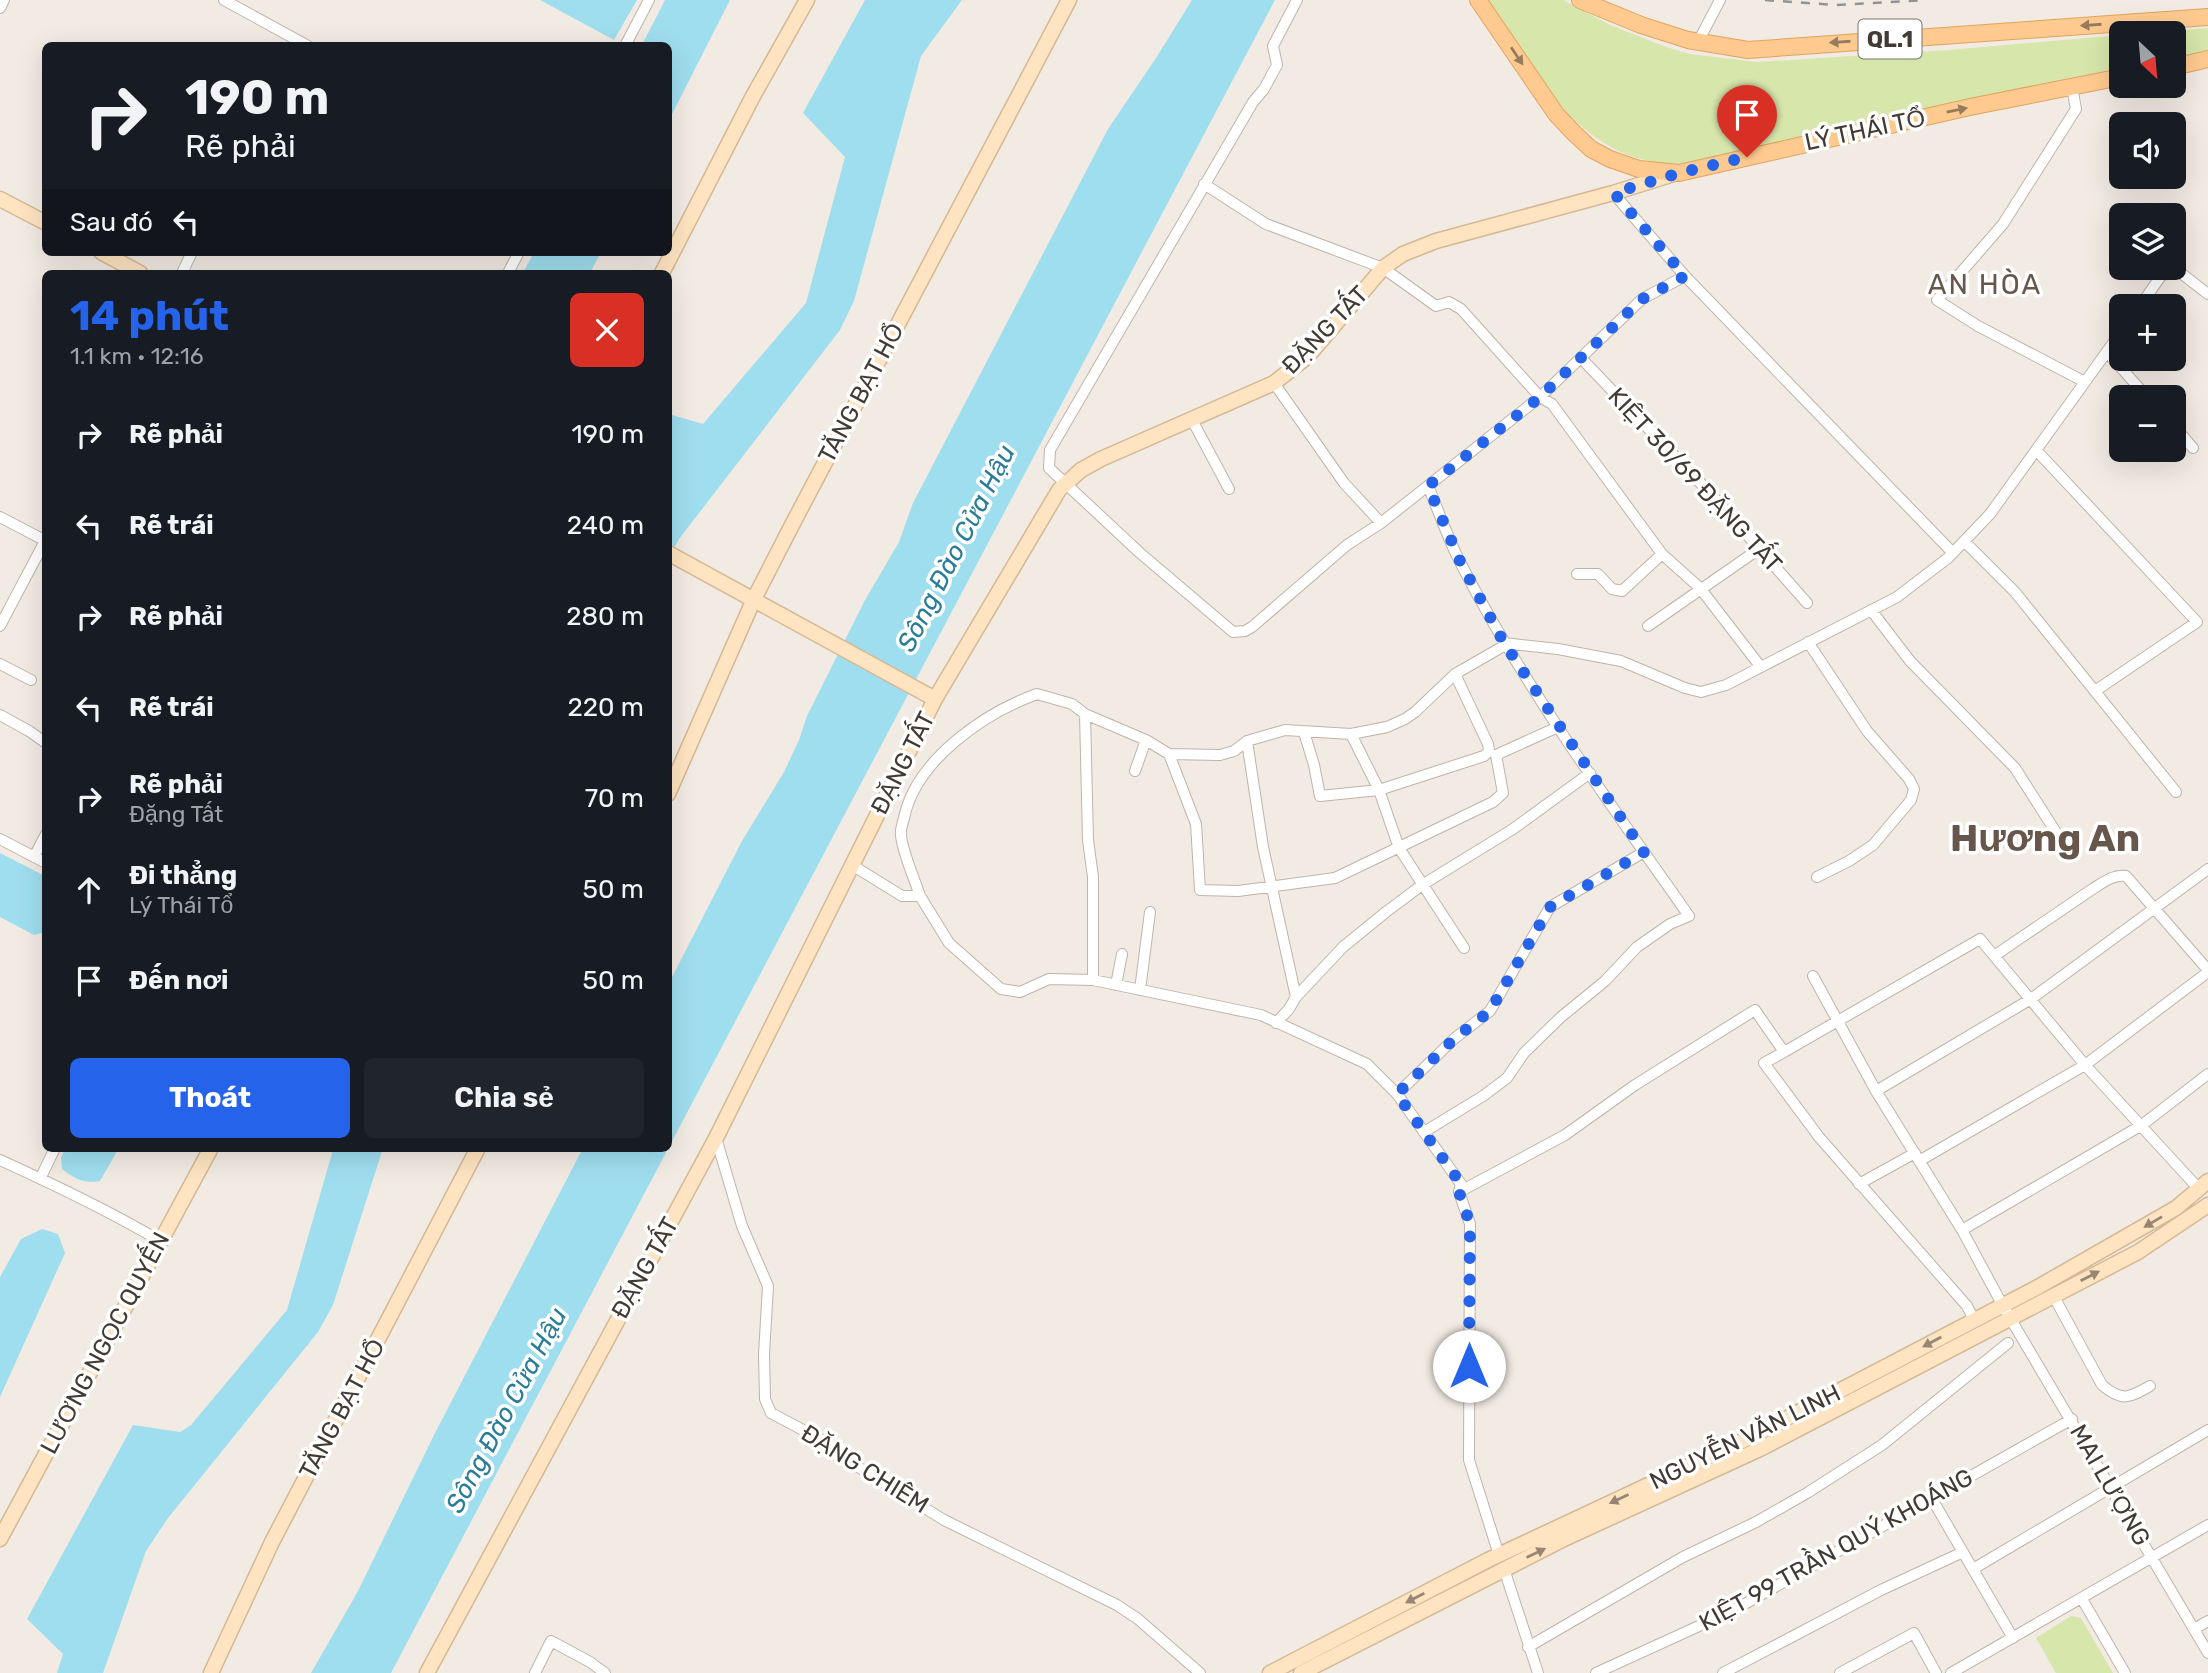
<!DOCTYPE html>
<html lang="vi">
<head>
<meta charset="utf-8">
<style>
	:root { --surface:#171b24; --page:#20242c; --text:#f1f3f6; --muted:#9ea1a6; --accent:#2563eb }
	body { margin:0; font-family:Rubik,sans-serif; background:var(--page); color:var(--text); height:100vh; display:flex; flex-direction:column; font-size:26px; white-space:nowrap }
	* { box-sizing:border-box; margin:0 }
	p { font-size:23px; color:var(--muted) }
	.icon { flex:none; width:38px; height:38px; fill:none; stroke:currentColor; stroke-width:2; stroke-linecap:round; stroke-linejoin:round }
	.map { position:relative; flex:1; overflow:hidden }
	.panel { position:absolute; left:42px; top:270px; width:630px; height:882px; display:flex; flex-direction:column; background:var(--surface); border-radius:10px; box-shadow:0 7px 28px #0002 }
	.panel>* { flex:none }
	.guide { position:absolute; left:42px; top:42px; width:630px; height:214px; border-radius:10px; box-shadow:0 7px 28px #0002; background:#171b24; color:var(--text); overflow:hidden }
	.needle { width:46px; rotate:154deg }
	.buttons { position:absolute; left:2109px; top:21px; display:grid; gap:14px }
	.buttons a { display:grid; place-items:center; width:77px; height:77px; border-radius:10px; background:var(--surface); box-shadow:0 7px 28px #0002; font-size:35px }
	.pin { position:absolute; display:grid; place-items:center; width:60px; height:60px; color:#fff; margin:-72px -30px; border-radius:50% 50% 50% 0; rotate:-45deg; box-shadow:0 0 7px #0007 }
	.pin .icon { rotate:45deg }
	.me { position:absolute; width:77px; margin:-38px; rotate:0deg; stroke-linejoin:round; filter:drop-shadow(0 0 5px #0008) }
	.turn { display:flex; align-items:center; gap:24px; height:147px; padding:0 28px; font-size:32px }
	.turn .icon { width:91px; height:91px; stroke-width:2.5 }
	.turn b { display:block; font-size:49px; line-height:60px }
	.then { display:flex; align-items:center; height:66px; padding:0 28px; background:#0003; gap:14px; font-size:26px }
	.round { display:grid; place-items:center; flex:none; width:74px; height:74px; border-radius:10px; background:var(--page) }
	.head { display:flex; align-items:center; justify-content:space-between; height:119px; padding:0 28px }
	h1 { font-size:42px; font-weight:700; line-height:52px; color:var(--accent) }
	.cta { display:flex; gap:14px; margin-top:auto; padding:14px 28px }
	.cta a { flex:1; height:80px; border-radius:10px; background:var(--accent); color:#fff; font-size:28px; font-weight:700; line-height:80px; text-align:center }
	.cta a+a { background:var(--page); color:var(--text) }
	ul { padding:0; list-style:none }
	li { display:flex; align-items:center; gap:21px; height:91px; padding:0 28px }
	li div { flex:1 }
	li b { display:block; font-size:26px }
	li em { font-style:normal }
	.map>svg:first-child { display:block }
	.green { fill:#d7e6ab }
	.water { fill:#9fdeef }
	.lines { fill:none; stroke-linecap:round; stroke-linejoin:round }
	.street-casing { stroke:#c0b3a9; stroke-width:12 }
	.secondary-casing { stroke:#d5b895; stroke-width:17 }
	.primary-casing { stroke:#e3a360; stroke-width:18 }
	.street { stroke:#fff; stroke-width:10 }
	.secondary { stroke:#fee4c1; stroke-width:14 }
	.primary { stroke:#feca90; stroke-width:16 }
	.rail { stroke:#939393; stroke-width:2.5; stroke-dasharray:9 9; stroke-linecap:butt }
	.oneway { fill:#977b5d }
	.oneway2 { fill:#978673 }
	.route { stroke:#2563eb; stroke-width:12; stroke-dasharray:0 21.6 }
	.labels { text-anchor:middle; stroke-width:7; stroke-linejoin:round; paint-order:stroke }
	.shield { fill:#fff; stroke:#7b7571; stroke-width:2 }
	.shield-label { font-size:23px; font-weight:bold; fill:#433a34 }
	.street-label { font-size:24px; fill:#433a34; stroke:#fff }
	.water-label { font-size:26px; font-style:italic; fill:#2a7d96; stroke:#fff }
	.quarter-label { font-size:28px; letter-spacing:2px; fill:#66564b; stroke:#fff }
	.town-label { font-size:38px; font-weight:bold; fill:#66564b; stroke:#fff }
</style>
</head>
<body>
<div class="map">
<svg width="2208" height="1673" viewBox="0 0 2208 1673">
	<rect width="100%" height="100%" fill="#f2ebe3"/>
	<path class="green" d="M 1487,0 L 1563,0 L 1610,25 L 1666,47 L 1690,54 L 1757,62 L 1949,50 L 2121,35 L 2121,70 L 1686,164 C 1580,167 1540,76 1487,0 Z
		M 2208,28 L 2208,51 L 2174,59 L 2174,33 L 2146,33 Z
		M 2071,1616 L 2081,1618 L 2113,1673 L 2056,1673 L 2036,1638 Z"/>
	<path class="water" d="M 540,0 L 637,0 L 614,40 Z
		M 665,0 L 730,0 L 669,120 L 668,46 L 642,45 Z
		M 865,0 L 962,0 L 921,56 L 854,301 L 840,330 L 679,539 L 669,558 L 669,414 L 703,424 L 806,303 L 845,157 L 803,113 Z
		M 1192,0 L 1275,0 L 391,1673 L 311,1673 L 357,1593 L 434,1435 L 583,1148 L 668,1148 L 669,983 L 742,841 L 784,772 L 799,740 L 807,716 L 865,600 L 899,542 L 913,503 L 1108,129 L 1156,58 Z
		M 534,252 L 601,252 L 590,273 L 523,273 Z
		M 0,853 L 45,876 L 45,932 L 34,935 L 0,917 Z
		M 65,1148 L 119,1148 L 100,1181 C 84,1184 75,1179 62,1169 L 61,1158 Z
		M 327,1148 L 383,1148 L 333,1305 L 318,1332 L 168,1518 L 146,1551 L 103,1673 L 57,1673 L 63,1654 L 27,1619 L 133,1425 L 180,1432 L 191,1425 L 287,1310 L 332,1153 Z
		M 42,1229 L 58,1234 L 65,1253 L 0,1397 L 0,1277 L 21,1239 Z"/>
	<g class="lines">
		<defs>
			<path id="street" d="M 224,0 L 308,46
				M 1297,0 L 1273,46 L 1277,65 L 1264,89 L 1253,102 L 1050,450 L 1049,468 L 1140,553 L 1233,632 L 1245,631 L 1252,627 L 1347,545 L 1381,523 L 1540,397 L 1642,299 L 1685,276
				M 0,8 L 4,0
				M 1698,42 L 1720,0
				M 625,46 L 649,0
				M 2072,87 L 2076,109 L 2003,224 L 1937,300 L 1978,326 L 2085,382
				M 1204,184 L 1266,224 L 1383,268 L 1436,306 L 1449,302 L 1461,309 L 1540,397 L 1552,404 L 1662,554 L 1700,588 L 1760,666
				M 1613,193 L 1685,276 L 1953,553
				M 182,273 L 192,252
				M 508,273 L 519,252
				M 2140,306 L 2161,276 L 2177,270 L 2208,294
				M 2107,352 L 2147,397
				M 1581,358 L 1711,494 L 1807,603
				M 1274,383 L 1344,483 L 1381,523
				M 1191,418 L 1229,489
				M 2174,426 L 2193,448
				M 2036,450 L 2197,622 L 2095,691
				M 0,517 L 46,541
				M 1964,541 L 2015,592 L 2176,792
				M 1577,574 L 1598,574 L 1612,589 L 1622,591 L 1662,554
				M 1871,610 L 1910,661 L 2015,768 L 2061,840
				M 0,626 L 46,539
				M 1648,626 L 1759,549
				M 1808,642 L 1867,731 L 1909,779 L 1914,789 L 1911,800 L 1873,845 L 1849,861 L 1817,877
				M 0,664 L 31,680
				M 1085,714 L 1088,840 L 1093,877 L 1093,980
				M 0,715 L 29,731 L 46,743
				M 1304,732 L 1314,765 L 1320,796 L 1379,790 L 1484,756 L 1489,751 L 1488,744 L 1455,674
				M 1351,734 L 1379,790 L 1399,848 L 1464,948
				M 1247,741 L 1263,847 L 1296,997
				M 1169,754 L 1196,824 L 1200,890 L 1238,891 L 1335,878 L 1493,802 L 1503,793 L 1496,755 L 1560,726
				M 1135,771 L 1146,740
				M 0,839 L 46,863
				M 34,857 L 46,834
				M 852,865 L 902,896 L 920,896 L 949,943 L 1001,989 L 1020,992 L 1049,979 L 1093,980 L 1261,1015 L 1367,1064 L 1397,1094 L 1461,1184 L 1459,1192 L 1470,1224 L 1469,1460 L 1499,1555
				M 920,896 C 915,880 901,849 901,834 C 900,829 903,823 904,818 C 916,760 984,713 1037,694 L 1072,704 L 1085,714 L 1146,740 L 1169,754 L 1220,755 L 1234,751 L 1247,741 L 1285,730 L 1351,734 L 1387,727 L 1405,719 L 1415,712 L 1455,674 L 1502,647 L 1504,643 L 1558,649 L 1621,661 L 1685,688 L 1701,692 L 1726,685 L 1897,597 L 1948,558 L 1990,514 L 2121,332
				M 1994,956 L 2094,888 C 2104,882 2114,874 2126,876 L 2208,970
				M 1813,976 L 1876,1091 L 1962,1230 L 2003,1306 L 2208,1653
				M 1116,985 L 1122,954
				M 1140,990 L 1150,912
				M 1276,1023 L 1289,1009 L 1296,997 L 1343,947 L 1386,912 L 1422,885 L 1513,829 L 1590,773
				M 1784,1052 L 1980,939 L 2085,1065 L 2199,1189
				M 1876,1091 L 2031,999 L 2208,869
				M 1397,1094 L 1455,1038 L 1490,1011 L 1550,907 L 1644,852
				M 1424,1132 L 1483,1096 L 1507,1078 L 1524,1053 L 1561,1017 L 1605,981 L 1637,947 L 1670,924 L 1689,916 C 1609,802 1525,688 1461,564 C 1448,539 1439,512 1428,486
				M 716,1138 L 742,1226 L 768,1286 L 764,1354 L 765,1399 L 771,1413 L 818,1438 L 850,1462 L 944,1520 L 1117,1605 L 1138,1619 L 1200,1673
				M 0,1160 C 55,1185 108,1210 160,1241
				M 1919,1161 L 2085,1065 L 2208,972
				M 41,1177 L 55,1148
				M 1859,1184 L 1915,1153
				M 1459,1192 L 1565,1135 L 1635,1085 L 1755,1010 L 1784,1052 L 1764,1063 L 1819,1137 L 1967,1306 L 1974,1320
				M 1962,1230 L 2142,1125 L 2208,1074
				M 2053,1295 L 2102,1385 C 2122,1402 2129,1398 2150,1386
				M 1932,1499 L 2013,1638
				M 1504,1569 L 1538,1673
				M 1973,1569 L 2208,1430
				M 2082,1599 L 2125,1673
				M 2194,1629 L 2208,1621
				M 1528,1647 L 1683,1557 L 1756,1522 L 1807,1493 L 1882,1445 L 2008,1343
				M 535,1673 L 551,1641 L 590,1662 L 605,1673
				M 1596,1673 L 1734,1610 L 2072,1419
				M 1723,1673 L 1881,1590 L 1963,1552
				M 1840,1673 L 1914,1633 L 1936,1673
				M 1951,1673 L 2208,1525"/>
			<path id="secondary" d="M 0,199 L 46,223
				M 101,252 L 140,273
				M 662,273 L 752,98 L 807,0
				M 668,553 L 935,699
				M 668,794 L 754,599 L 792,525 L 1069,0
				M 0,1539 L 211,1148
				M 211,1673 L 272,1542 L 478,1148
				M 427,1673 L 716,1138 L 935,699 L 1059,490 L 1081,470 L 1101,459 L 1274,383 L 1308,356 L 1383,268 L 1403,254 L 1436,241 L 1613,193 L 1677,173
				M 1270,1673 L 1488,1560 L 1753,1436 L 2038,1287 L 2176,1208 L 2208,1181
				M 1301,1673 L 1564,1539 L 1760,1449 L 2138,1252 L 2208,1205"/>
			<path id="primary" d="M 1478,0 L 1556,114 L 1574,133 L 1591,149 L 1610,159 L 1639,169 L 1679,173 L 1970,107 L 2121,77
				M 1580,0 L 1641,25 L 1688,40 L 1748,50 L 2208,17
				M 2174,67 L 2208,59"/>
		</defs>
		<use href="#street" class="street-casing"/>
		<use href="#secondary" class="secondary-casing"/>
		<use href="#primary" class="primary-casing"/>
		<use href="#street" class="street"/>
		<use href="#secondary" class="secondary"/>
		<use href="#primary" class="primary"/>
		<path class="rail" d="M 1765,0 L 1836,5 L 1925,0"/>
	</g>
	<defs><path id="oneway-solid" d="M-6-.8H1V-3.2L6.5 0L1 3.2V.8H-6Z" transform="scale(1.75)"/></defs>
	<g class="oneway">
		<use href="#oneway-solid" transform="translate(2091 25) rotate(176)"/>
		<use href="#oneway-solid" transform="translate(1840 42) rotate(176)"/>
		<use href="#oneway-solid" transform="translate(1517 56) rotate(56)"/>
		<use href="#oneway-solid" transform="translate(1957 110) rotate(-12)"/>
	</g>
	<g class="oneway2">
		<use href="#oneway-solid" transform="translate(2153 1222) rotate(149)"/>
		<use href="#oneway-solid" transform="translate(2090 1276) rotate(-27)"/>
		<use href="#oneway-solid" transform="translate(1932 1342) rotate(152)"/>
		<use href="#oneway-solid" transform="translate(1619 1499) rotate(155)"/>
		<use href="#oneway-solid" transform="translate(1536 1553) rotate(-26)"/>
		<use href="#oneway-solid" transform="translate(1415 1598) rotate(153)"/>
	</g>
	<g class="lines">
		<path class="route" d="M 1469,1366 L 1470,1224 L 1459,1192 L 1461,1184 L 1397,1094 L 1455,1038 L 1490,1011 L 1550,907 L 1644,852 L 1504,643 L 1460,561 L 1428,486 L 1540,397 L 1642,299 L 1685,276 L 1614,193 L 1679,173 L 1747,157"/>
	</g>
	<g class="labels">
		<rect class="shield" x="1858.5" y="19.5" width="63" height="39" rx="5"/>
		<g class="shield-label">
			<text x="1890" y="47">QL.1</text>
		</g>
		<g class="street-label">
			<text transform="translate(1865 130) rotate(-12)" y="8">LÝ THÁI TỔ</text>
			<text transform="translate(1325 330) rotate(-46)" y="8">ĐẶNG TẤT</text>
			<text transform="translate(861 393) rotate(-62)" y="8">TĂNG BẠT HỔ</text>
			<text transform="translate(1695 480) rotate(47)" y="8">KIỆT 30/69 ĐẶNG TẤT</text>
			<text transform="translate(903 763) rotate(-63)" y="8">ĐẶNG TẤT</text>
			<text transform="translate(645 1268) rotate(-61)" y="8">ĐẶNG TẤT</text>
			<text transform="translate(105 1343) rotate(-62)" y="8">LƯƠNG NGỌC QUYẾN</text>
			<text transform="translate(342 1409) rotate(-62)" y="8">TĂNG BẠT HỔ</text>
			<text transform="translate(1745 1437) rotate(-26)" y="8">NGUYỄN VĂN LINH</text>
			<text transform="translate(865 1469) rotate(32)" y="8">ĐẶNG CHIÊM</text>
			<text transform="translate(2110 1485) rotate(60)" y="8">MAI LƯỢNG</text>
			<text transform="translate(1836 1550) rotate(-29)" y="8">KIỆT 99 TRẦN QUÝ KHOÁNG</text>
		</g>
		<g class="water-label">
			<text transform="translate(956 548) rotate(-63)" y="9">Sông Đào Cửa Hậu</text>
			<text transform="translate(506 1410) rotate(-62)" y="9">Sông Đào Cửa Hậu</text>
		</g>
		<g class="quarter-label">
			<text x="1985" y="294">AN HÒA</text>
		</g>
		<g class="town-label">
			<text x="2045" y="851">Hương An</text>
		</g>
	</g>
</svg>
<div class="buttons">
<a><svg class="needle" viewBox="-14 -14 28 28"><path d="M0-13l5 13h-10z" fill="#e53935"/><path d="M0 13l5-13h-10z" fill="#9ea1a6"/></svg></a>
<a><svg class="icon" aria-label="sound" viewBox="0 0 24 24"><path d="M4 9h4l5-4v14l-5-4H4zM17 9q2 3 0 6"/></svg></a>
<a><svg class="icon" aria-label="layers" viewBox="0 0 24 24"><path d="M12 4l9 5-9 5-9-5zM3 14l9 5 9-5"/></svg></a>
<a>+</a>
<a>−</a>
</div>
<div class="pin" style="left:1747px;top:157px;background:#d93025"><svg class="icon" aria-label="arrive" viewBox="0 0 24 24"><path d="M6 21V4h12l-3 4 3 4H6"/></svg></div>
<svg class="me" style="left:1469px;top:1366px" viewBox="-20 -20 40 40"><circle r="19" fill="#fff"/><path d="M0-13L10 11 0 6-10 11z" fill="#2563eb"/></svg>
<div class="guide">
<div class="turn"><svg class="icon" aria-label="right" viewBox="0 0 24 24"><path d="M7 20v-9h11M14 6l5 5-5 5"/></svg><div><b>190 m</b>Rẽ phải</div></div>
<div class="then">Sau đó<svg class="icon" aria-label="left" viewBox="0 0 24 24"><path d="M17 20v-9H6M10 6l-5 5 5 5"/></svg></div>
</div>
<section class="panel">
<div class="head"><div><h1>14 phút</h1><p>1.1 km · 12:16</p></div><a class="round" style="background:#d93025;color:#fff"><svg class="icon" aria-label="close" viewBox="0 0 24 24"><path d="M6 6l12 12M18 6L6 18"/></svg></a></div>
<ul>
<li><svg class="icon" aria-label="right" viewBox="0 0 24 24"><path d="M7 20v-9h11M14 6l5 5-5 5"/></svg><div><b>Rẽ phải</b></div><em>190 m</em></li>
<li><svg class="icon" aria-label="left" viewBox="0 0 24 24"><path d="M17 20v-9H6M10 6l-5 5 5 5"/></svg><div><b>Rẽ trái</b></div><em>240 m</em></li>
<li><svg class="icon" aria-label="right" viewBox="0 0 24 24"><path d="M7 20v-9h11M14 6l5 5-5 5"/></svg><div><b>Rẽ phải</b></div><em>280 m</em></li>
<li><svg class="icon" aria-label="left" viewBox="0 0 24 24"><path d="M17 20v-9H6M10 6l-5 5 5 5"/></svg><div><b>Rẽ trái</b></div><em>220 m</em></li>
<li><svg class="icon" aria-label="right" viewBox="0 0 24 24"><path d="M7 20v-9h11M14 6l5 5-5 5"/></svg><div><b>Rẽ phải</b><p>Đặng Tất</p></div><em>70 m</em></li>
<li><svg class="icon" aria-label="ahead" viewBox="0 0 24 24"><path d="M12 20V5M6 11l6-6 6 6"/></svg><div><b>Đi thẳng</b><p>Lý Thái Tổ</p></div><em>50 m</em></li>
<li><svg class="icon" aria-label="arrive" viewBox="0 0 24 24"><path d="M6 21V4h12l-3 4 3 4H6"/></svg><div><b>Đến nơi</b></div><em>50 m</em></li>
</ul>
<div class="cta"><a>Thoát</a><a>Chia sẻ</a></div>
</section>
</div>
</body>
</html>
